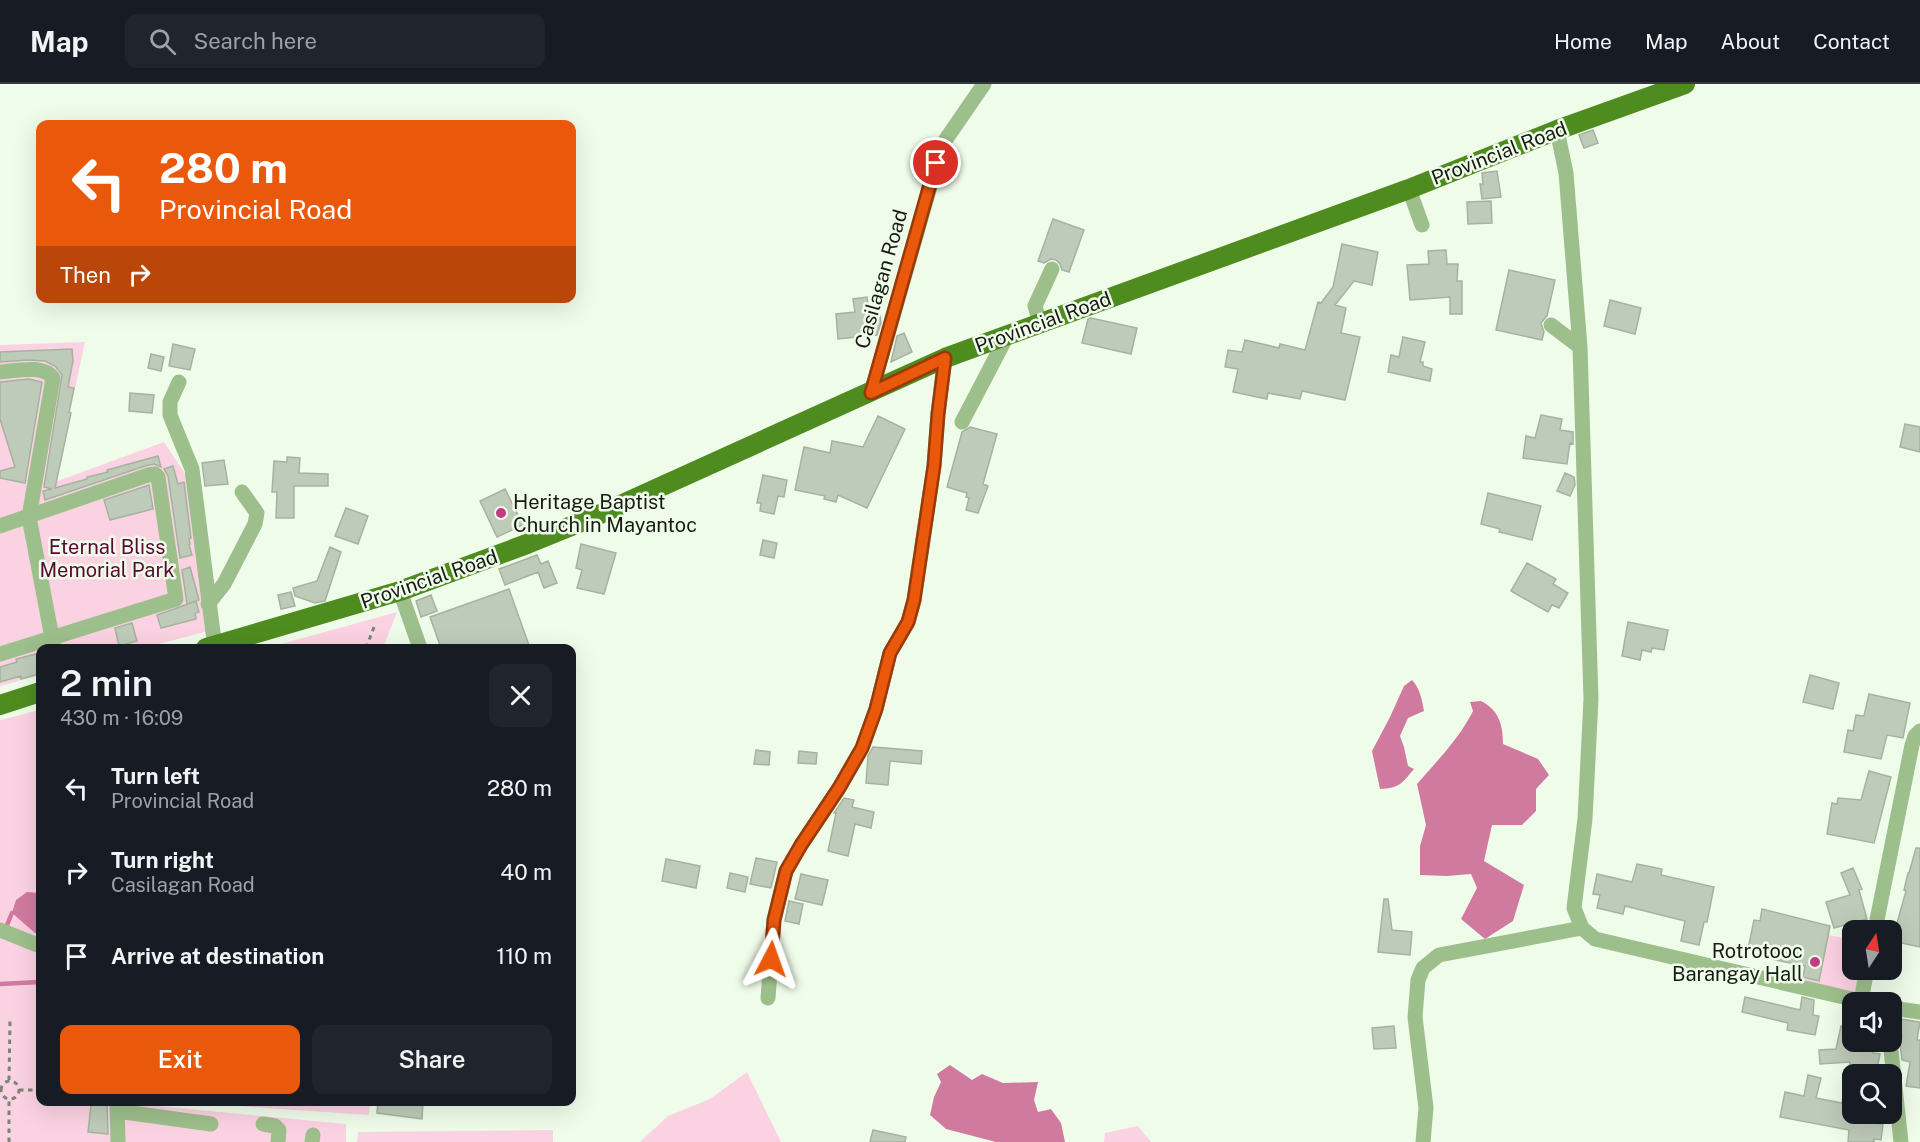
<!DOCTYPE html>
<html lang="en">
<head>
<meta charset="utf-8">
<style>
	:root { --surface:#171b24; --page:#20242c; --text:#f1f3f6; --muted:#9ea1a6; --line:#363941; --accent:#ea580c }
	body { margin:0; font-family:"Public Sans",sans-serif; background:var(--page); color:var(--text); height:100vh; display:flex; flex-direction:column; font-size:22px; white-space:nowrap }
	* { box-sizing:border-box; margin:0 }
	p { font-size:20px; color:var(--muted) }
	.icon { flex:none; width:33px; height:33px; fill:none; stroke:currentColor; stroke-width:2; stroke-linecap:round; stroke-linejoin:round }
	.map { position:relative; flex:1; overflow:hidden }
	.details { position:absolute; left:36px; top:560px; width:540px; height:462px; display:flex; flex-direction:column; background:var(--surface); border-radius:12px; box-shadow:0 6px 24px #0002 }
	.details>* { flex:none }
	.top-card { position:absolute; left:36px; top:36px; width:540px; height:183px; border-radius:12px; box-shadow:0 6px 24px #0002; background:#ea580c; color:#fff; overflow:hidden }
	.needle { width:39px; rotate:12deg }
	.fabs { position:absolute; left:1842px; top:836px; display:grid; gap:12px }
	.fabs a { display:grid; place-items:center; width:60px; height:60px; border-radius:12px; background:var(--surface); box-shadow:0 6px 24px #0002; font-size:30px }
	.pin { position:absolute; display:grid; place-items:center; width:51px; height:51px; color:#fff; margin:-26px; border:3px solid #fff; border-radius:50%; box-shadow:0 2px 6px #0007 }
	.me { position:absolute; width:66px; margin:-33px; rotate:4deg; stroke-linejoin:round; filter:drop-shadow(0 0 4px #0008) }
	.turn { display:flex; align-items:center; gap:21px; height:126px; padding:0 24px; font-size:27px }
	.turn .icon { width:78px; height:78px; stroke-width:2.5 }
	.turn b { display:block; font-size:42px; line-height:51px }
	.then { display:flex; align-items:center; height:57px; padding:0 24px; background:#0003; gap:12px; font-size:22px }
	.round { display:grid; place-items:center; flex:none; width:63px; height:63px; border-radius:12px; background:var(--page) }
	.headline { display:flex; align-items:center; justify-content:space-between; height:102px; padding:0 24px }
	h1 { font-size:36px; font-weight:600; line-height:45px }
	.primary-button { display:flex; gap:12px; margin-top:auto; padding:12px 24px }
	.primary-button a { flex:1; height:69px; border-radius:12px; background:var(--accent); color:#fff; font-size:24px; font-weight:600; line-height:69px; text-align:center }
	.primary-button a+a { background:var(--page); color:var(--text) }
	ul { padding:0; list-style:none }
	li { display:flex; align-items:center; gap:18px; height:84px; padding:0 24px }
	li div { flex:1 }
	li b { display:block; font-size:22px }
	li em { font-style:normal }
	header { display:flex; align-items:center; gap:36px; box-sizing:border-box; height:84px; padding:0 30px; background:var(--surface); border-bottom:2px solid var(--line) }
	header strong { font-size:28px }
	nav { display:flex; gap:33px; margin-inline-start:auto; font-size:21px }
	.search { width:420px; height:54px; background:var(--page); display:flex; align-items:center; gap:15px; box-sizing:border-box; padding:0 21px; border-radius:12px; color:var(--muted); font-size:22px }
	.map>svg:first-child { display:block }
	.green { fill:#fbd2e2 }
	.water { fill:#d17aa0 }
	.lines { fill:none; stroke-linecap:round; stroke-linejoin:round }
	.stream { stroke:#d17aa0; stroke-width:4.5 }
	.building { fill:#bfcbb9; stroke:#a6b2a0; stroke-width:1.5 }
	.path { stroke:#7c8478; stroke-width:3; stroke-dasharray:4.5 4.5; stroke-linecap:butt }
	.minor { stroke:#9dbf8b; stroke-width:15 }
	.major { stroke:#4f8c20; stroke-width:20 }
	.route-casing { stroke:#983908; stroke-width:15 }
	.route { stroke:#ea580c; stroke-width:10 }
	.poi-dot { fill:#c03b7f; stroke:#f0fcea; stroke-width:2 }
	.labels { text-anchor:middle; stroke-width:5; stroke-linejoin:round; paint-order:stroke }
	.street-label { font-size:20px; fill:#161a13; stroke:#f0fcea }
	.poi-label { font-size:20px; fill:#161a13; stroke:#f0fcea; text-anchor:start }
	.park-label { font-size:20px; fill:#580835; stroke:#f0fcea }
</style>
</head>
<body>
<header>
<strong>Map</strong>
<div class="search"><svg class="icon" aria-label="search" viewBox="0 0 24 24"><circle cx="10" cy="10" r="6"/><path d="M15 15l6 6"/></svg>Search here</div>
<nav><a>Home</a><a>Map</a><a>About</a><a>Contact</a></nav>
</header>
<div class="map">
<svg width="1920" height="1058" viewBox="0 0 1920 1058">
	<rect width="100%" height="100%" fill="#f0fcea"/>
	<path class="green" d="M 85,258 L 55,398 L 164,358 L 192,400 L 208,547 L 144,564 L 40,564 L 40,591 L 0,602 L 0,261 Z
		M 397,528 L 383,564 L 267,564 Z
		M 40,626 L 40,809 L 27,808 L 35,849 L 40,850 L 40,1017 L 126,1017 L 126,1019 L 346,1040 L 346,1058 L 0,1058 L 0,636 Z
		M 1814,848 L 1852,856 L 1852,885 L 1865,885 L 1859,914 L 1802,901 Z
		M 747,988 L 781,1058 L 640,1058 L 668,1032 L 710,1015 Z
		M 162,1017 L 370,1017 L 369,1031 Z
		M 1138,1042 L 1151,1058 L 1104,1058 L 1105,1049 Z
		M 553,1046 L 553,1058 L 357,1058 L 358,1048 Z"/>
	<path class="water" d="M 1412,596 C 1420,604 1422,616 1424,627 L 1408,634 L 1400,652 L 1404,663 L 1408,682 L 1414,685 C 1402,699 1400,704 1380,705 L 1372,667 L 1390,633 L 1404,602 Z
		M 1481,617 C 1499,626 1503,641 1503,660 L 1538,675 L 1549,691 L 1536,705 L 1536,727 L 1522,741 L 1492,741 L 1484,777 L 1524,801 L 1513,837 L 1485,855 L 1461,835 L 1477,804 L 1471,790 L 1447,792 L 1420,791 L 1420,762 L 1426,741 L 1417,700 C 1437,677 1459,655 1473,627 L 1470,618 Z
		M 27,808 L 40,809 L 40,850 L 35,849 L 12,829 L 16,816 Z
		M 950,981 L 972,996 L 982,990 L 1003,999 L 1038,998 L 1034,1016 L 1038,1028 L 1051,1025 L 1061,1039 L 1065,1058 L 996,1058 L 946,1045 L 930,1031 L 934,1013 L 941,998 L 937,990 Z"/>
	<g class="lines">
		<path class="stream" d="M 7,841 L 12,829
			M 0,900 L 40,898"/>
	</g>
	<path class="building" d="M 1593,46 L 1598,59 L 1584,64 L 1579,51 Z
		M 1497,87 L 1501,113 L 1482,115 L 1480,100 L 1483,100 L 1482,89 Z
		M 1491,117 L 1492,139 L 1468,140 L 1467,118 Z
		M 1053,135 L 1084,146 L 1069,188 L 1062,186 L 1060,180 L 1056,176 L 1051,175 L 1044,179 L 1038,177 Z
		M 1342,160 L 1378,168 L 1372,201 L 1354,197 L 1335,221 L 1346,224 L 1341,249 L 1360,253 L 1345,316 L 1302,307 L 1300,315 L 1268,309 L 1267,315 L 1233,308 L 1238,285 L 1225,283 L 1228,266 L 1242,268 L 1245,256 L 1279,264 L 1280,260 L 1305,266 L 1318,218 L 1321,219 L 1333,203 Z
		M 1446,166 L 1447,180 L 1458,180 L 1457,197 L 1462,197 L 1462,230 L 1450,230 L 1450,213 L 1410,216 L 1407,181 L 1429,180 L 1428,167 Z
		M 1509,186 L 1555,196 L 1547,232 L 1541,239 L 1544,248 L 1542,256 L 1496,246 Z
		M 867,213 L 870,232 L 880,231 L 881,239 L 877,251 L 838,255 L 836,230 L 855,228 L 853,215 Z
		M 1610,216 L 1641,224 L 1635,250 L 1604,242 Z
		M 1091,234 L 1137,244 L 1131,270 L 1082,259 L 1088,235 Z
		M 904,249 L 912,268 L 891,278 L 897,252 Z
		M 1403,253 L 1425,258 L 1420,278 L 1423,278 L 1423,282 L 1432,285 L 1430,297 L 1388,288 L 1391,271 L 1399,273 Z
		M 173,260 L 195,265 L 190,286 L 169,282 Z
		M 72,265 L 73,277 L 68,303 L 74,304 L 69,328 L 71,329 L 55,404 L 87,395 L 87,393 L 108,388 L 107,386 L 158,372 L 161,383 L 154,380 L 145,382 L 45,416 L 43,407 L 52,405 L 44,403 L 62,291 L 55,282 L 45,277 L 29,276 L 0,278 L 0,268 Z
		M 151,270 L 164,273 L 161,287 L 148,284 Z
		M 29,295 L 42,298 L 25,399 L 0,394 L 0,387 L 15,383 L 0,335 L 0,298 Z
		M 130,309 L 154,311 L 152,329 L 129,327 Z
		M 1541,331 L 1562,335 L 1560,346 L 1573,348 L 1573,360 L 1570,359 L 1567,380 L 1523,374 L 1526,352 L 1535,354 Z
		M 878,332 L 905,345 L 867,424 L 838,411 L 836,418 L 824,415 L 825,412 L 795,406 L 804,363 L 830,369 L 832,357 L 863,363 Z
		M 1905,340 L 1920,343 L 1920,368 L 1900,363 Z
		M 970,343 L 997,350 L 983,400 L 988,402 L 978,429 L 966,426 L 969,414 L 966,413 L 967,409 L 947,403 L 962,348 Z
		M 287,373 L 300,374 L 299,389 L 328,390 L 328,402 L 294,402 L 294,434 L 276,434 L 277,408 L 272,408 L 274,377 L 287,378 Z
		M 224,376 L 228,400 L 205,402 L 202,379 Z
		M 173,382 L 178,400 L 184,398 L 191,454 L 189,455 L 190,460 L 189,461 L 192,471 L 180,474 L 168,392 L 164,385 Z
		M 1565,389 L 1574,393 L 1575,401 L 1570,412 L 1557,407 Z
		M 763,391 L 787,396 L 784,413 L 778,412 L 774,430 L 760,427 L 761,419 L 757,419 Z
		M 149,401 L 153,425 L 110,436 L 104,416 Z
		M 505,405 L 523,441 L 497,453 L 480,417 Z
		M 1488,409 L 1541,422 L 1532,456 L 1499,448 L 1500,445 L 1481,440 Z
		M 346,424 L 368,432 L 358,460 L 335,452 Z
		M 763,456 L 777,459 L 774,474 L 760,471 Z
		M 581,460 L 616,469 L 604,510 L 577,504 L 582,486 L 576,484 Z
		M 330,463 L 341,468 L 325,517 L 315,519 L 295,512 L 293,504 L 317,497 Z
		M 537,471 L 541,480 L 548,477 L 557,499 L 544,504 L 538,488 L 505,501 L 499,485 Z
		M 1527,479 L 1556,495 L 1553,500 L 1568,509 L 1559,524 L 1552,521 L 1548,528 L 1511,507 Z
		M 190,483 L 199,516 L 187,520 L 182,486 Z
		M 509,505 L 530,564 L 441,564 L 430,533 Z
		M 291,508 L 295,522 L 281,525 L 278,511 Z
		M 431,511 L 437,527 L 421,533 L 416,517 Z
		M 196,517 L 199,528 L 195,529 L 196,535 L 161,544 L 157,531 Z
		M 1628,538 L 1668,546 L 1664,566 L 1652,564 L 1651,568 L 1642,566 L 1640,576 L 1622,572 Z
		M 132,539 L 137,557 L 119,562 L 115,544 Z
		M 40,569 L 40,590 L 21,595 L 21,592 L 0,598 L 0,583 L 17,578 L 16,575 Z
		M 1810,591 L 1839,599 L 1833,625 L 1803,618 Z
		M 1869,610 L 1910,619 L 1903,654 L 1887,651 L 1881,675 L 1844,668 L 1848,646 L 1853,647 L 1856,631 L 1864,632 Z
		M 873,663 L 922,667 L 921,680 L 890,677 L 888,701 L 866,699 L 868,672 Z
		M 756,666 L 770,668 L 769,681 L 754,680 Z
		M 799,667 L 817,669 L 816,680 L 798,679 Z
		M 1869,687 L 1891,693 L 1874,759 L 1827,750 L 1832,719 L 1837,720 L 1838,714 L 1861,716 Z
		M 844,714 L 854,716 L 852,723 L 874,728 L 871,744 L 855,740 L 848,772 L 828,767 L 836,729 L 834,729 Z
		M 1916,764 L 1920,764 L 1920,863 L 1892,857 L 1906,807 L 1904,806 L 1908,789 L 1909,789 Z
		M 756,774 L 777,778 L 771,804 L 750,800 Z
		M 666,775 L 700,782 L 696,804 L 662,797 Z
		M 1637,780 L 1662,785 L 1661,791 L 1714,803 L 1707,838 L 1704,838 L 1699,861 L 1681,857 L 1685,837 L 1625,822 L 1623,830 L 1597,824 L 1600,811 L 1593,810 L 1597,790 L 1632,798 Z
		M 1853,784 L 1862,805 L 1859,806 L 1867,835 L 1834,844 L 1826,818 L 1850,811 L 1841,789 Z
		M 730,789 L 748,793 L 745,808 L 727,804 Z
		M 801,790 L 828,796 L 822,821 L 795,815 Z
		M 1384,815 L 1388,815 L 1392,846 L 1412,848 L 1410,871 L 1378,868 Z
		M 789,817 L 803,820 L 799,840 L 785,837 Z
		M 1762,825 L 1830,842 L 1819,897 L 1803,893 L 1805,882 L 1775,876 L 1776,870 L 1748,865 L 1754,836 L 1760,837 Z
		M 1745,913 L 1800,926 L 1802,913 L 1814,916 L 1813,931 L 1819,932 L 1815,951 L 1787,946 L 1788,939 L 1742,928 Z
		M 1901,935 L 1920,938 L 1917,956 L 1920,956 L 1920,1004 L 1906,1002 L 1910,978 L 1902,976 L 1900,960 L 1902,951 L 1898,950 Z
		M 1394,942 L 1396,964 L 1374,965 L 1372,944 Z
		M 1841,942 L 1852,945 L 1852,957 L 1876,957 L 1873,969 L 1880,970 L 1877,985 L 1873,984 L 1872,990 L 1848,990 L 1850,978 L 1820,980 L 1819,966 L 1836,965 Z
		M 1808,991 L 1821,994 L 1816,1014 L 1842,1019 L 1847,994 L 1852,995 L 1852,1029 L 1875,1029 L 1874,1039 L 1883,1040 L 1881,1056 L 1874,1055 L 1874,1058 L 1848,1058 L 1849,1046 L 1780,1033 L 1785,1008 L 1804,1012 Z
		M 378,1017 L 423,1017 L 422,1035 L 377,1029 Z
		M 93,1019 L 107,1021 L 108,1050 L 88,1048 L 91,1021 Z
		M 873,1046 L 906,1053 L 905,1058 L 870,1058 Z"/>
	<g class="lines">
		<path class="path" d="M 366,564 L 374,543
			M 9,996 L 10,937
			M1 1006a9 9 0 1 1 18 0a9 9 0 1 1-18 0Z
			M 19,1006 L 40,1006
			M 9,1058 L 9,1015"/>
		<path class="minor" d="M 1557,46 L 1566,89 L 1580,263 L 1591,615 L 1585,735 L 1574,824 L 1582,844 L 1595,855 L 1865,918
			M 1409,105 L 1422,141
			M 1040,239 L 1035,222 L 1052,185
			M 1551,241 L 1580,263
			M 0,288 C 16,287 43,280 53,294 L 29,433 L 54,564
			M 179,298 L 170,318 L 170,331 L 192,385 L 215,564
			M 871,309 L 942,61 L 984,0
			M 962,338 L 1008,250
			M 0,442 L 148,391 L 155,390 L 158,393 L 176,515 L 0,570
			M 400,507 L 420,564
			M 208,520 L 224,500 L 255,440 L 257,429 L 242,408
			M 0,846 L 40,862
			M 1875,846 L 1912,661 L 1915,652 L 1920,647
			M 768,914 L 774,836 L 786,787 L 801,761 L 839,704 L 862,664 L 876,625 L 890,569 L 908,538 L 914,516 L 934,382 L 938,330 L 945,274
			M 1861,917 L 1867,885
			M 1892,924 L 1920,928
			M 1890,957 L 1901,1058
			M 117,1020 L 118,1058
			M 117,1027 L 211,1040
			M 263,1040 L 275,1042 L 279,1046 L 278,1058
			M 312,1058 L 313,1051
			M 1423,1058 L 1426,1024 L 1415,933 L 1418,896 L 1423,884 L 1439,871 L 1582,844"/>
		<path class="major" d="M 206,564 L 400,507 L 527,460 L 596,432 L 945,274 L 1409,105 L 1557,46 L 1685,0
			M 0,621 L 40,608"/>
	</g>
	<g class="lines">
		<defs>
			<path id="route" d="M 771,875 L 774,836 L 786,787 L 801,761 L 839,704 L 862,664 L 876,625 L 890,569 L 908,538 L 914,516 L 934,382 L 938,330 L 945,274 L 871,309 L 936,79"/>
		</defs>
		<use href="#route" class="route-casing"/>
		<use href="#route" class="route"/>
	</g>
	<g class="poi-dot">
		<circle cx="501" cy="429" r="6"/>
		<circle cx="1815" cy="878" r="6"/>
	</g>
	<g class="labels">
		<g class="street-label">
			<text transform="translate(1499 69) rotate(-21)" y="7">Provincial Road</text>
			<text transform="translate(881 195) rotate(-74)" y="7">Casilagan Road</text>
			<text transform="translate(1043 238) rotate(-20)" y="7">Provincial Road</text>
			<text transform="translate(429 495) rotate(-19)" y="7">Provincial Road</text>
		</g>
		<g class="poi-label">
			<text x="513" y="425">Heritage Baptist<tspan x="513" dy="23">Church in Mayantoc</tspan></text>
			<text x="1803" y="874" text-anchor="end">Rotrotooc<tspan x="1803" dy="23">Barangay Hall</tspan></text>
		</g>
		<g class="park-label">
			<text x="107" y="470">Eternal Bliss<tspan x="107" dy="23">Memorial Park</tspan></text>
		</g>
	</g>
</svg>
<div class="fabs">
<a><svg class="needle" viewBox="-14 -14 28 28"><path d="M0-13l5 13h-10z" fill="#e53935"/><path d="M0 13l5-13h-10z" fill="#9ea1a6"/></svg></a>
<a><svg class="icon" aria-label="sound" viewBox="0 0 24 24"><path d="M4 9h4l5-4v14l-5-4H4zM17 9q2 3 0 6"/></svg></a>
<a><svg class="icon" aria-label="search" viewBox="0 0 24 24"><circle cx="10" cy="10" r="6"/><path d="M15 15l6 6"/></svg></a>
</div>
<div class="pin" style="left:936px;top:79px;background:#d93025"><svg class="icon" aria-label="arrive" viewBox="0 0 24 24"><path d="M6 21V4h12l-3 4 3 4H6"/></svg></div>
<svg class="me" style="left:771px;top:875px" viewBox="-20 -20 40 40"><path d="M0-17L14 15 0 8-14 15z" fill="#ea580c" stroke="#fff" stroke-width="4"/></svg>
<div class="top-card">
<div class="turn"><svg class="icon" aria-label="left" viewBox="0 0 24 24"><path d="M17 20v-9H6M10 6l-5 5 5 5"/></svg><div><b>280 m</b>Provincial Road</div></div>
<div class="then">Then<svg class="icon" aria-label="right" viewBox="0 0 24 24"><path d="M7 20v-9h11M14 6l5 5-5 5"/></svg></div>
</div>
<section class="details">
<div class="headline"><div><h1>2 min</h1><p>430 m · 16:09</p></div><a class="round"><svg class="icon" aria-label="close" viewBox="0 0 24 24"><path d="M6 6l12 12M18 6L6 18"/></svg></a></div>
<ul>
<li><svg class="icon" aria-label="left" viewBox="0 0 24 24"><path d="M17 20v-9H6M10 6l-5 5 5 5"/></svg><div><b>Turn left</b><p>Provincial Road</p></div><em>280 m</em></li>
<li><svg class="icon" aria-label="right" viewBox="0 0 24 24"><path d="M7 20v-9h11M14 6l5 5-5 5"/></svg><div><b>Turn right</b><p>Casilagan Road</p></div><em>40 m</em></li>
<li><svg class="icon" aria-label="arrive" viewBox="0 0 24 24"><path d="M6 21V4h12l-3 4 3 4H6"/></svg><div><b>Arrive at destination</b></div><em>110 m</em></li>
</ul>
<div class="primary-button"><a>Exit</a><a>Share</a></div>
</section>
</div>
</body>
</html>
